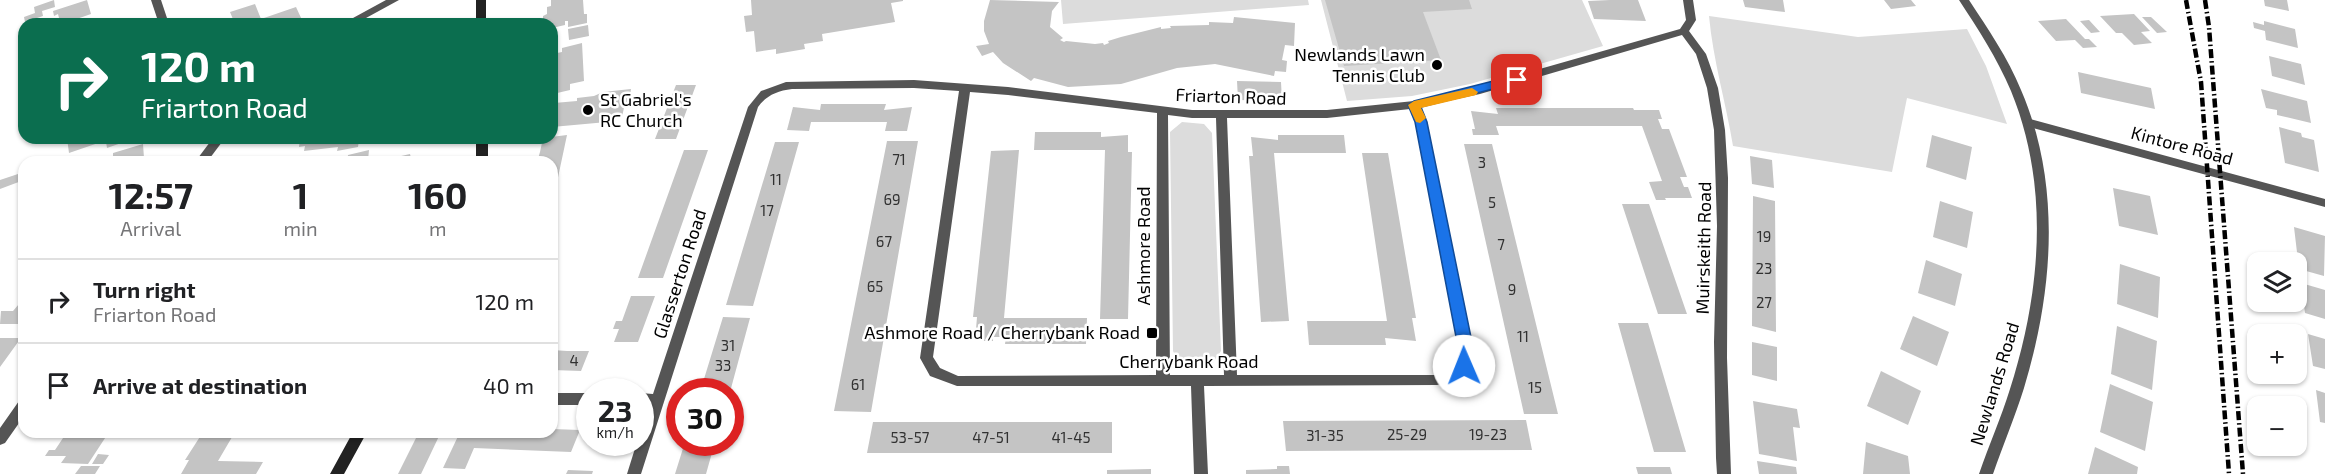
<!DOCTYPE html>
<html lang="en">
<head>
<meta charset="utf-8">
<style>
	:root { --surface:#fff; --page:#f2f2f2; --text:#202124; --muted:#757577; --line:#e0e0e0 }
	body { margin:0; font-family:"Exo 2",sans-serif; background:var(--page); color:var(--text); height:100vh; display:flex; flex-direction:column; font-size:22px; white-space:nowrap }
	* { box-sizing:border-box; margin:0 }
	p { font-size:20px; color:var(--muted) }
	.icon { flex:none; width:33px; height:33px; fill:none; stroke:currentColor; stroke-width:2; stroke-linecap:round; stroke-linejoin:round }
	.map { position:relative; flex:1; overflow:hidden }
	.sheet { position:absolute; left:18px; top:156px; width:540px; height:282px; display:flex; flex-direction:column; background:var(--surface); border-radius:18px; box-shadow:0 2px 4px #0004 }
	.sheet>* { flex:none }
	.banner { position:absolute; left:18px; top:18px; width:540px; height:126px; border-radius:18px; box-shadow:0 2px 4px #0004; background:#0b6e4f; color:#fff; overflow:hidden }
	.fabs { position:absolute; left:2247px; top:252px; display:grid; gap:12px }
	.fabs a { display:grid; place-items:center; width:60px; height:60px; border-radius:12px; background:var(--surface); box-shadow:0 2px 4px #0004; font-size:30px }
	.speed { position:absolute; left:576px; top:378px; display:flex; gap:12px; font-size:30px; font-weight:700; text-align:center }
	.speed>* { display:grid; place-content:center; width:78px; height:78px; border-radius:50%; background:var(--surface); box-shadow:0 2px 4px #0004; line-height:1 }
	.speed small { font-size:15px; font-weight:400 }
	.speed .limit { border:9px solid #d22; background:#fff; color:#111 }
	.pin { position:absolute; display:grid; place-items:center; width:51px; height:51px; color:#fff; margin:-26px; border-radius:12px; box-shadow:0 3px 9px #0006 }
	.me { position:absolute; width:66px; margin:-33px; rotate:359deg; stroke-linejoin:round; filter:drop-shadow(0 0 4px #0008) }
	.turn { display:flex; align-items:center; gap:21px; height:126px; padding:0 24px; font-size:27px }
	.turn .icon { width:78px; height:78px; stroke-width:2.5 }
	.turn b { display:block; font-size:42px; line-height:51px }
	.eta { display:flex; justify-content:space-evenly; align-items:center; height:102px; text-align:center }
	.eta b { font-size:36px; font-weight:700; line-height:42px }
	ul { padding:0; list-style:none }
	li { display:flex; align-items:center; gap:18px; height:84px; padding:0 24px; border-top:2px solid var(--line) }
	li div { flex:1 }
	li b { display:block; font-size:22px }
	li em { font-style:normal }
	.map>svg:first-child { display:block }
	.green { fill:#dcdcdc }
	.building { fill:#c4c4c4 }
	.lines { fill:none; stroke-linecap:round; stroke-linejoin:round }
	.minor { fill:#555; fill-rule:evenodd }
	.tertiary { fill:#555; fill-rule:evenodd }
	.secondary { fill:#222; fill-rule:evenodd }
	.rail { stroke:#000; stroke-width:4.5; stroke-dasharray:9 3 1.5 3; stroke-linecap:butt }
	.route { fill:#1a73e8; stroke:#114b97; stroke-width:1.5 }
	.slow { fill:#f59e0b }
	.poi-dot { fill:#000; stroke:#fff; stroke-width:2 }
	.labels { text-anchor:middle; stroke-width:5; stroke-linejoin:round; paint-order:stroke }
	.number-label { font-size:15px; fill:#313131 }
	.poi-label { font-size:18px; fill:#000; stroke:#fff; text-anchor:end }
	.street-label { font-size:18px; fill:#000; stroke:#fff }
</style>
</head>
<body>
<div class="map">
<svg width="2325" height="474" viewBox="0 0 2325 474">
	<rect width="100%" height="100%" fill="#fff"/>
	<path class="green" d="M 1061,0 L 1308,0 L 1309,5 L 1063,24 Z
		M 1321,0 L 1582,0 L 1603,46 L 1470,84 L 1412,96 L 1347,101 Z
		M 1709,16 L 1858,37 L 1967,29 L 1986,66 L 2007,124 L 1907,98 L 1892,172 L 1733,146 C 1726,103 1713,60 1709,16 Z
		M 1182,122 L 1204,124 L 1212,133 L 1221,351 L 1212,364 C 1196,370 1180,368 1173,351 L 1170,132 Z"/>
	<path class="building" d="M 54,0 L 55,7 L 42,11 L 43,16 L 25,22 L 24,17 L 35,13 L 34,7 Z
		M 87,0 L 91,14 L 62,24 L 48,24 L 59,18 L 58,14 L 54,16 L 53,11 Z
		M 551,0 L 583,0 L 584,14 L 587,14 L 587,23 L 568,27 L 568,21 L 565,21 L 565,25 L 552,28 L 552,24 L 543,22 L 543,16 L 547,14 L 547,7 L 551,6 Z
		M 751,0 L 903,0 L 903,1 L 891,3 L 895,22 L 822,34 L 823,41 L 804,44 L 805,49 L 776,54 L 776,49 L 756,52 L 754,31 L 746,32 L 744,16 L 752,15 Z
		M 990,0 L 1059,2 L 1052,11 L 1050,27 L 1063,38 L 1060,40 L 1064,42 L 1066,41 L 1095,44 L 1103,43 L 1104,45 L 1109,43 L 1108,41 L 1121,37 L 1161,27 L 1161,29 L 1171,28 L 1170,26 L 1209,25 L 1209,22 L 1233,23 L 1234,17 L 1295,23 L 1294,46 L 1285,45 L 1282,60 L 1287,61 L 1286,72 L 1275,71 L 1274,76 L 1215,64 L 1177,68 L 1121,84 L 1068,87 L 1034,78 L 1031,81 L 1003,63 L 993,52 L 982,56 L 976,46 L 989,44 L 984,31 L 984,21 Z
		M 1325,0 L 1469,0 L 1472,9 L 1423,12 L 1441,60 L 1344,66 Z
		M 1610,0 L 1638,0 L 1646,21 L 1594,19 L 1588,1 Z
		M 1743,0 L 1783,0 L 1785,12 L 1745,7 Z
		M 1884,0 L 1911,0 L 1916,6 L 1891,9 Z
		M 2264,0 L 2287,0 L 2289,11 L 2265,6 Z
		M 255,4 L 261,19 L 296,7 L 302,20 L 291,24 L 235,24 L 230,12 Z
		M 2134,14 L 2150,31 L 2141,32 L 2152,43 L 2134,45 L 2122,33 L 2116,33 L 2100,16 Z
		M 2142,17 L 2151,17 L 2167,32 L 2157,33 Z
		M 2066,19 L 2085,39 L 2089,39 L 2097,47 L 2083,48 L 2075,40 L 2056,41 L 2038,21 Z
		M 2089,20 L 2100,32 L 2091,33 L 2080,21 Z
		M 2264,21 L 2295,29 L 2298,48 L 2266,40 L 2265,31 L 2254,28 L 2253,22 L 2264,25 Z
		M 588,25 L 589,36 L 569,40 L 568,29 Z
		M 582,43 L 584,81 L 570,84 L 570,90 L 553,94 L 552,54 L 562,52 L 562,48 Z
		M 2269,56 L 2301,64 L 2305,85 L 2272,76 Z
		M 2078,72 L 2151,88 L 2155,109 L 2081,93 Z
		M 1237,81 L 1281,82 L 1282,101 L 1238,100 Z
		M 676,85 L 696,85 L 676,139 L 655,139 Z
		M 631,89 L 629,103 L 625,103 L 622,117 L 608,118 L 607,122 L 552,127 L 554,103 L 577,101 L 577,98 L 594,96 L 603,92 Z
		M 2261,89 L 2307,101 L 2311,123 L 2277,115 L 2277,110 L 2266,108 Z
		M 821,104 L 886,104 L 884,110 L 912,107 L 907,131 L 885,131 L 887,122 L 811,122 L 809,131 L 787,130 L 793,107 L 820,110 Z
		M 1496,108 L 1633,108 L 1634,110 L 1659,110 L 1662,119 L 1658,119 L 1662,129 L 1669,129 L 1687,177 L 1680,177 L 1684,187 L 1688,187 L 1692,198 L 1665,198 L 1666,200 L 1656,200 L 1649,182 L 1662,181 L 1642,126 L 1496,126 L 1499,135 L 1473,135 L 1472,129 L 1475,129 L 1471,111 L 1498,114 Z
		M 2279,127 L 2301,133 L 2302,137 L 2314,140 L 2319,172 L 2285,163 Z
		M 1035,132 L 1101,132 L 1101,137 L 1128,135 L 1128,152 L 1132,152 L 1128,319 L 1100,319 L 1105,150 L 1034,150 Z
		M 567,135 L 553,201 L 552,201 L 552,162 L 537,162 L 540,152 L 543,138 Z
		M 1278,135 L 1344,135 L 1346,153 L 1274,153 L 1289,321 L 1261,322 L 1249,156 L 1253,156 L 1251,137 L 1278,140 Z
		M 1932,135 L 1972,147 L 1966,180 L 1926,167 Z
		M 67,138 L 107,138 L 107,140 L 69,153 Z
		M 117,138 L 126,138 L 127,141 L 107,148 L 106,142 Z
		M 300,138 L 364,138 L 365,139 L 359,140 L 358,147 L 337,151 L 338,147 L 304,151 L 305,146 L 299,147 Z
		M 887,141 L 918,141 L 871,412 L 834,411 Z
		M 775,142 L 799,142 L 753,306 L 726,305 Z
		M 143,144 L 144,158 L 149,156 L 149,162 L 113,162 L 113,153 Z
		M 1464,144 L 1492,144 L 1558,414 L 1524,414 Z
		M 369,150 L 368,160 L 347,162 L 348,155 Z
		M 684,150 L 708,150 L 663,278 L 638,278 Z
		M 1019,150 L 1004,318 L 1087,318 L 1086,344 L 1005,344 L 1006,337 L 993,337 L 993,341 L 975,341 L 977,317 L 973,317 L 991,151 Z
		M 1362,153 L 1388,153 L 1416,318 L 1412,318 L 1416,341 L 1385,338 L 1386,345 L 1309,345 L 1307,321 L 1387,321 Z
		M 410,154 L 412,162 L 372,162 L 383,156 L 388,156 L 388,159 Z
		M 1750,156 L 1772,160 L 1774,188 L 1752,184 Z
		M 24,172 L 24,180 L 0,189 L 0,180 Z
		M 2113,188 L 2150,196 L 2158,235 L 2119,226 Z
		M 1753,196 L 1775,201 L 1776,332 L 1752,326 Z
		M 1940,201 L 1973,212 L 1967,248 L 1933,237 Z
		M 1622,204 L 1649,204 L 1687,314 L 1658,314 Z
		M 2294,227 L 2325,236 L 2324,276 L 2299,269 Z
		M 1926,260 L 1962,274 L 1955,306 L 1918,293 Z
		M 2120,264 L 2160,277 L 2158,318 L 2117,304 Z
		M 2301,283 L 2325,290 L 2325,319 L 2305,313 Z
		M 631,296 L 655,296 L 638,342 L 614,342 L 619,329 L 613,329 L 616,321 L 622,321 Z
		M 24,298 L 24,324 L 0,324 L 1,311 L 13,311 Z
		M 1913,316 L 1949,332 L 1937,366 L 1900,349 Z
		M 723,317 L 750,318 L 730,392 L 700,392 Z
		M 1618,323 L 1648,323 L 1686,452 L 1654,452 Z
		M 2117,326 L 2157,341 L 2152,390 L 2111,374 Z
		M 2308,334 L 2325,339 L 2325,369 L 2313,366 Z
		M 0,338 L 21,338 L 0,367 Z
		M 1752,342 L 1777,347 L 1777,381 L 1752,375 Z
		M 552,350 L 567,351 L 589,351 L 581,371 L 552,370 Z
		M 1881,371 L 1921,391 L 1908,425 L 1867,406 Z
		M 2110,384 L 2153,402 L 2145,451 L 2100,432 Z
		M 2316,390 L 2325,393 L 2325,423 L 2320,422 Z
		M 1753,401 L 1797,409 L 1800,428 L 1793,427 L 1797,461 L 1759,454 Z
		M 1526,420 L 1532,450 L 1286,451 L 1283,421 Z
		M 873,422 L 1112,422 L 1112,453 L 867,453 Z
		M 552,429 L 580,430 L 571,452 L 474,448 L 465,469 L 443,468 L 460,432 L 552,432 Z
		M 67,432 L 109,432 L 88,464 L 61,463 L 66,456 L 45,456 L 49,450 L 55,450 Z
		M 203,432 L 235,432 L 218,461 L 263,462 L 256,474 L 181,474 L 189,460 L 185,460 Z
		M 419,432 L 441,432 L 421,474 L 398,474 Z
		M 685,442 L 715,442 L 706,474 L 675,474 Z
		M 1866,442 L 1908,456 L 1910,474 L 1863,474 Z
		M 2095,447 L 2138,467 L 2137,474 L 2088,474 Z
		M 98,454 L 109,455 L 103,464 L 92,464 Z
		M 1757,461 L 1796,467 L 1797,474 L 1759,474 Z
		M 81,466 L 100,466 L 95,474 L 75,474 Z
		M 1277,466 L 1289,466 L 1290,474 L 1246,474 L 1246,470 L 1277,469 Z
		M 1636,467 L 1670,467 L 1672,474 L 1638,474 Z
		M 1151,469 L 1151,474 L 1107,474 L 1107,470 Z
		M 568,470 L 593,471 L 592,474 L 566,474 Z"/>
	<g class="lines">
		<path class="minor" d="M 151,0 L 161,0 L 169,24 L 159,24 Z
			M 386,0 L 399,0 L 355,24 L 342,24 Z
			M 1683,0 L 1693,0 L 1696,20 L 1689,31 L 1706,54 L 1718,88 L 1725,130 L 1728,178 L 1727,358 L 1731,474 L 1717,474 L 1716,458 L 1714,342 L 1717,226 L 1714,130 L 1707,88 L 1696,54 L 1682,35 L 1480,94 L 1420,107 L 1427,122 L 1470,342 C 1473,370 1464,379 1437,385 L 1204,386 L 1208,474 L 1194,474 L 1191,386 L 957,386 L 930,376 L 920,358 L 959,91 L 914,88 L 792,89 C 777,91 767,95 758,107 L 641,474 L 627,474 L 637,442 L 640,442 L 640,433 L 650,405 L 640,405 L 640,393 L 653,394 L 748,107 L 761,91 L 786,82 L 914,80 L 1008,87 L 1192,110 L 1327,110 L 1414,101 L 1480,86 L 1680,29 L 1686,20 ZM 970,92 L 1008,95 L 1157,113 L 1156,375 L 958,376 L 940,368 L 933,357 ZM 1410,109 L 1415,122 L 1458,342 L 1456,365 L 1447,372 L 1437,375 L 1237,375 L 1227,118 L 1327,118 ZM 1168,115 L 1192,118 L 1216,118 L 1224,375 L 1170,375 Z
			M 2030,119 L 2325,199 L 2325,207 L 2026,126 L 2024,123 L 2026,120 Z
			M 213,138 L 225,138 L 207,162 L 195,162 Z
			M 552,393 L 590,393 L 590,405 L 552,405 Z
			M 24,399 L 24,416 L 5,443 L 0,445 L 0,428 L 19,401 Z"/>
		<path class="tertiary" d="M 1959,0 L 1969,0 C 1988,29 2008,58 2021,90 C 2062,185 2053,292 2024,388 C 2015,417 2003,445 1993,474 L 1979,474 C 1989,445 2001,418 2010,389 C 2041,292 2050,186 2011,91 C 1997,58 1978,29 1959,0 Z"/>
		<path class="secondary" d="M 476,0 L 486,0 L 486,24 L 476,24 Z
			M 476,138 L 488,138 L 488,162 L 476,162 Z
			M 353,432 L 367,432 L 344,474 L 330,474 Z"/>
		<path class="rail" d="M 2186,0 L 2201,82 L 2229,474
			M 2205,0 L 2209,27 L 2243,474"/>
	</g>
	<path class="route" d="M 1517,75 L 1521,77 L 1521,82 L 1421,107 L 1427,122 L 1472,342 C 1473,353 1474,361 1469,370 L 1458,370 C 1455,364 1458,351 1457,342 L 1415,122 L 1408,105 L 1414,101 Z"/>
	<path class="slow" d="M 1472,88 L 1478,92 L 1476,95 L 1421,108 L 1426,118 L 1420,123 L 1416,122 L 1408,105 L 1414,101 Z"/>
	<g class="poi-dot">
		<circle cx="1437" cy="65" r="6"/>
		<circle cx="588" cy="110" r="6"/>
		<rect x="1146" y="327" width="12" height="12" rx="3"/>
	</g>
	<g class="labels">
		<g class="number-label">
			<text x="899" y="165">71</text>
			<text x="1482" y="168">3</text>
			<text x="776" y="185">11</text>
			<text x="892" y="205">69</text>
			<text x="1492" y="208">5</text>
			<text x="767" y="216">17</text>
			<text x="1764" y="242">19</text>
			<text x="884" y="247">67</text>
			<text x="1501" y="250">7</text>
			<text x="1764" y="274">23</text>
			<text x="875" y="292">65</text>
			<text x="1512" y="295">9</text>
			<text x="1764" y="308">27</text>
			<text x="1523" y="342">11</text>
			<text x="728" y="351">31</text>
			<text x="574" y="366">4</text>
			<text x="723" y="371">33</text>
			<text x="858" y="390">61</text>
			<text x="1535" y="393">15</text>
			<text x="1407" y="440">25-29</text>
			<text x="1488" y="440">19-23</text>
			<text x="1325" y="441">31-35</text>
			<text x="910" y="443">53-57</text>
			<text x="991" y="443">47-51</text>
			<text x="1071" y="443">41-45</text>
		</g>
		<g class="poi-label">
			<text x="1425" y="61">Newlands Lawn<tspan x="1425" dy="21">Tennis Club</tspan></text>
			<text x="600" y="106" text-anchor="start">St Gabriel's<tspan x="600" dy="21">RC Church</tspan></text>
			<text x="1140" y="339">Ashmore Road / Cherrybank Road</text>
		</g>
		<g class="street-label">
			<text transform="translate(1231 97) rotate(2)" y="6">Friarton Road</text>
			<text transform="translate(2182 146) rotate(15)" y="6">Kintore Road</text>
			<text transform="translate(1144 246) rotate(-90)" y="6">Ashmore Road</text>
			<text transform="translate(1704 248) rotate(-89)" y="6">Muirskeith Road</text>
			<text transform="translate(680 274) rotate(-72)" y="6">Glasserton Road</text>
			<text x="1189" y="368">Cherrybank Road</text>
			<text transform="translate(1995 384) rotate(-73)" y="6">Newlands Road</text>
		</g>
	</g>
</svg>
<div class="fabs">
<a><svg class="icon" aria-label="layers" viewBox="0 0 24 24"><path d="M12 4l9 5-9 5-9-5zM3 14l9 5 9-5"/></svg></a>
<a>+</a>
<a>−</a>
</div>
<div class="speed"><div>23<small>km/h</small></div><div class="limit">30</div></div>
<div class="pin" style="left:1517px;top:80px;background:#d93025"><svg class="icon" aria-label="arrive" viewBox="0 0 24 24"><path d="M6 21V4h12l-3 4 3 4H6"/></svg></div>
<svg class="me" style="left:1464px;top:366px" viewBox="-20 -20 40 40"><circle r="19" fill="#fff"/><path d="M0-13L10 11 0 6-10 11z" fill="#1a73e8"/></svg>
<div class="banner">
<div class="turn"><svg class="icon" aria-label="right" viewBox="0 0 24 24"><path d="M7 20v-9h11M14 6l5 5-5 5"/></svg><div><b>120 m</b>Friarton Road</div></div>
</div>
<section class="sheet">
<div class="eta">
<div><b>12:57</b><p>Arrival</p></div>
<div><b>1</b><p>min</p></div>
<div><b>160</b><p>m</p></div>
</div>
<ul>
<li><svg class="icon" aria-label="right" viewBox="0 0 24 24"><path d="M7 20v-9h11M14 6l5 5-5 5"/></svg><div><b>Turn right</b><p>Friarton Road</p></div><em>120 m</em></li>
<li><svg class="icon" aria-label="arrive" viewBox="0 0 24 24"><path d="M6 21V4h12l-3 4 3 4H6"/></svg><div><b>Arrive at destination</b></div><em>40 m</em></li>
</ul>
</section>
</div>
</body>
</html>
